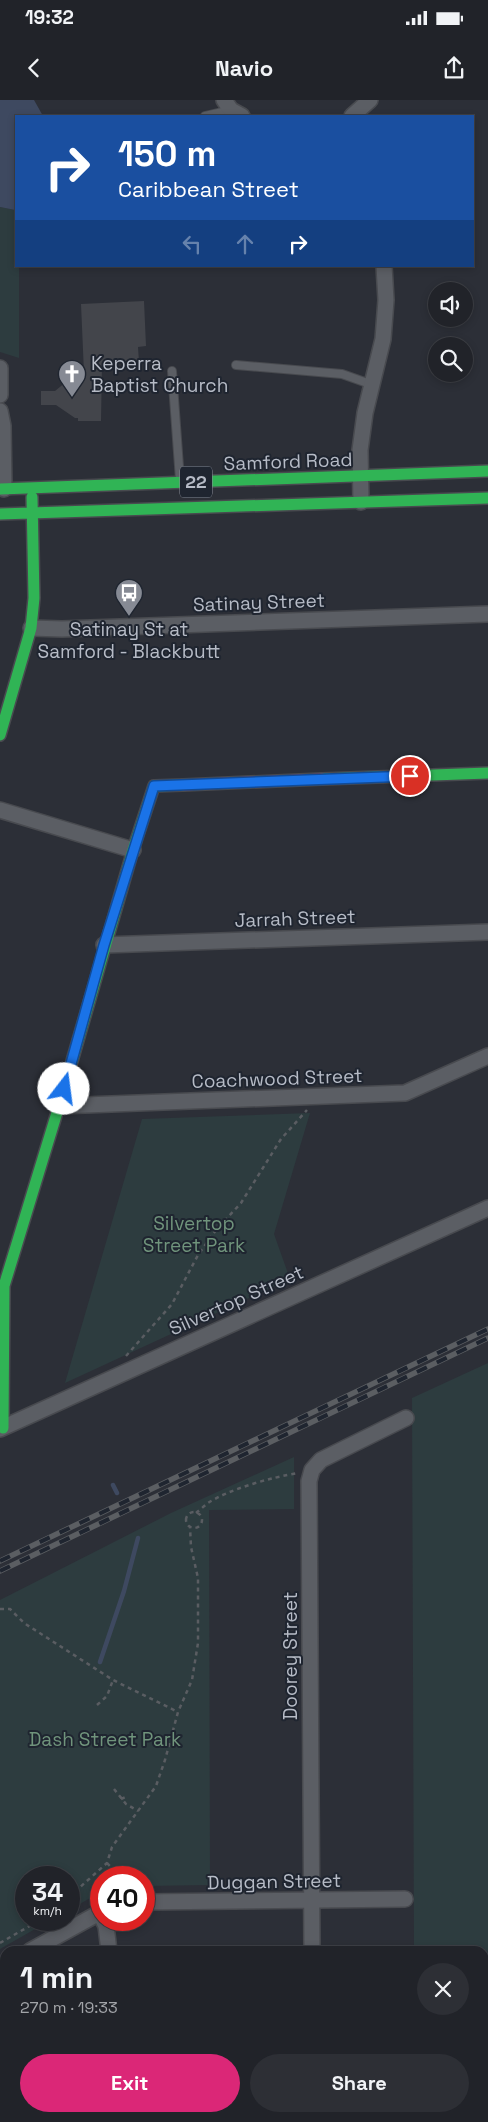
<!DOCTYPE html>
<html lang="en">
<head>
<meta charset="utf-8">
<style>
	:root { --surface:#212329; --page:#2d2f35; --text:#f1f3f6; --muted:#a2a4a8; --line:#3e4046; --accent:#db2777 }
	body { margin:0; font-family:"Space Grotesk",sans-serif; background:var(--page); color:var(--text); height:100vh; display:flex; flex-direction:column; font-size:19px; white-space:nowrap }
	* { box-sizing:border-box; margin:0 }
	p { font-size:16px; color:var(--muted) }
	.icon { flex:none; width:28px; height:28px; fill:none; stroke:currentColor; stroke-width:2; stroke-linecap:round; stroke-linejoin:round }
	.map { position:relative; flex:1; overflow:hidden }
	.panel { position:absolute; left:0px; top:1846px; width:489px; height:176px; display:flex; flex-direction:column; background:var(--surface); border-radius:15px 15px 0 0; box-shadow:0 2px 8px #0003,0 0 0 1px var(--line) }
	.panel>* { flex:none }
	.hud { position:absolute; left:15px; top:15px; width:459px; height:152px; border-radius:0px; box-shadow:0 2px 8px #0003,0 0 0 1px var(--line); background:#1a4fa0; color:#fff; overflow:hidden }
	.tools { position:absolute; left:428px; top:182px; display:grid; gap:10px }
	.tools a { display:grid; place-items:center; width:45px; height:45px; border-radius:50%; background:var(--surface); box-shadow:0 2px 8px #0003,0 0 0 1px var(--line); font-size:25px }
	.speed { position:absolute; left:15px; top:1766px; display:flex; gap:10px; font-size:25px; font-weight:700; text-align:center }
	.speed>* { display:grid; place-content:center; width:65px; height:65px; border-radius:50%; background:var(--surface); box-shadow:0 2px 8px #0003,0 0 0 1px var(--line); line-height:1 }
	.speed small { font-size:12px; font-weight:400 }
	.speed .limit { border:8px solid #d22; background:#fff; color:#111 }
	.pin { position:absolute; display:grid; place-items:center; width:42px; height:42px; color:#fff; margin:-21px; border:2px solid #fff; border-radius:50%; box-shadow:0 1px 5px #0007 }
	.me { position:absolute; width:55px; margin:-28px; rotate:15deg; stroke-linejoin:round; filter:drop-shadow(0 0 4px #0008) }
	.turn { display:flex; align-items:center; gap:18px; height:105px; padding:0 20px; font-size:22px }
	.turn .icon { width:65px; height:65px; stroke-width:2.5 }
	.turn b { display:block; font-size:35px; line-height:42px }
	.lanes { display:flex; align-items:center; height:48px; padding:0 20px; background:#0003; justify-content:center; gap:25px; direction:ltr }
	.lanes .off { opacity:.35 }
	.round { display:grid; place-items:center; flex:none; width:52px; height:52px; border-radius:26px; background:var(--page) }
	.headline { display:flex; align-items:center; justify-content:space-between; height:85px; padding:0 20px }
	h1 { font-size:30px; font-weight:800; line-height:38px }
	.cta { display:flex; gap:10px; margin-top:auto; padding:10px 20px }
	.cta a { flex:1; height:58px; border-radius:30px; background:var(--accent); color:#fff; font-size:20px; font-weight:800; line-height:58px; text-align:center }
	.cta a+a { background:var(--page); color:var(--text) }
	.status { display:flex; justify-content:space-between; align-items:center; height:35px; padding:0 25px; background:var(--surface); direction:ltr }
	.status svg { height:14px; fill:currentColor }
	header { display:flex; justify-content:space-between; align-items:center; height:65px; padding:0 20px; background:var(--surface); font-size:22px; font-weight:800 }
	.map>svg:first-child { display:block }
	.green { fill:#2d3c3f }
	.water { fill:#3e4960 }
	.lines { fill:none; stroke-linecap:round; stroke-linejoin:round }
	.stream { stroke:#3e4960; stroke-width:4.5 }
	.building { fill:#43454b }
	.lane-casing { stroke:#484a4f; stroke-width:10 }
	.street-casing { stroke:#484a4f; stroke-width:18 }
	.fast-casing { stroke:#484a4f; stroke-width:14 }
	.jam-casing { stroke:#484a4f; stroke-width:14 }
	.path { stroke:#5a5d62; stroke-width:2.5; stroke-dasharray:4 4; stroke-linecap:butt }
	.lane { stroke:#5b5e64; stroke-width:8 }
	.street { stroke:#5b5e64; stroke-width:15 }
	.fast { stroke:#30b455; stroke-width:11 }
	.jam { stroke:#e5322d; stroke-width:11 }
	.rail-casing { stroke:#5b5e62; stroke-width:5.5 }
	.rail { stroke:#1f2530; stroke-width:4; stroke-dasharray:11; stroke-linecap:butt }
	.route-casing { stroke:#114b97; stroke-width:12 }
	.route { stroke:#1a73e8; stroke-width:9 }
	.labels { text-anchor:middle; stroke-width:4; stroke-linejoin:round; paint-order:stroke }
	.shield { fill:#1f2530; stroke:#898e99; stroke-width:1 }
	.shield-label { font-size:18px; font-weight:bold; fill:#b6bbc6 }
	.poi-label { font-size:19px; fill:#b6bbc6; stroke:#1f2530; text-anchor:start }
	.street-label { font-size:19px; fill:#b6bbc6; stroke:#1f2530 }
	.park-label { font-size:19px; fill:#70947c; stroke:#1f2530 }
</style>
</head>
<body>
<div class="status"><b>19:32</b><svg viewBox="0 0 49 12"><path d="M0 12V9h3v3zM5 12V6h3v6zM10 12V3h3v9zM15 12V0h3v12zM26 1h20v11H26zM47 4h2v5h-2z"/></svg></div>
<header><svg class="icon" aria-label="back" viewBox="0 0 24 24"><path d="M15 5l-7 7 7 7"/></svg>Navio<svg class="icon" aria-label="share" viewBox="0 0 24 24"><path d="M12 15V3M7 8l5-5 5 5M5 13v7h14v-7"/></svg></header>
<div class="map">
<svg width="488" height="2022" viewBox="0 0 488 2022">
	<rect width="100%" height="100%" fill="#2c2f37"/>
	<path class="green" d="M 0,107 L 16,110 L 16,166 L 19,166 L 19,258 L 0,252 Z
		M 310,1013 L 274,1134 L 290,1179 L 65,1283 L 142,1019 Z
		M 488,1263 L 488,2022 L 414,2022 L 414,2018 L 484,2018 L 484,1851 L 414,1851 L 412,1298 Z
		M 294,1357 L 294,1409 L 209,1410 L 210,1785 L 144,1786 L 144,1778 L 101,1778 L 101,1792 L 69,1810 L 69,1778 L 26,1778 L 26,1820 L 51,1820 L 0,1849 L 0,1500 L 171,1413 Z
		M 5,1886 L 5,2018 L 7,2018 L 7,2022 L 0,2022 L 0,1888 Z"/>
	<path class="water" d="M 0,0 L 34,0 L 43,16 L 16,16 L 15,110 L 0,107 Z"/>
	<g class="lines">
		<path class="stream" d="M 113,1385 L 117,1393
			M 100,1562 L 124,1491 L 138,1438"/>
	</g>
	<path class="building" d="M 144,201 L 146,246 L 138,247 L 139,262 L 102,263 L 101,321 L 78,321 L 78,318 L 75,318 L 56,305 L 41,305 L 41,291 L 55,291 L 77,273 L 84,273 L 81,204 Z"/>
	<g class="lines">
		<defs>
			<path id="lane" d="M 205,16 L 231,10
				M 236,265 L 342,274 L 373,285
				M 172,271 L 180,380"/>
			<path id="street" d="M 224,0 L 231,10 L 242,16
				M 352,16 L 370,0
				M 0,268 L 0,295
				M 0,311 L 3,326 L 4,389
				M 361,402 L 360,350 L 365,313 L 383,239 L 386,200 L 384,166
				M 31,528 L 62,529 L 488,514
				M 0,710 L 133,750
				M 104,845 L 488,832
				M 59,1006 L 405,993 L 488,956
				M 0,1329 L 488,1108
				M 144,1802 L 405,1799
				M 103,1820 L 106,1826 L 109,1851
				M 30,1851 L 101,1812
				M 312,1851 L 309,1381 L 312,1370 L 321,1360 L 406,1318
				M 0,1868 L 5,1865
				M 110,2018 L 110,2022
				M 311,2022 L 311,2018"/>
			<path id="fast" d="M 0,389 L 488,371
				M 0,414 L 488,398
				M 0,635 L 31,528 L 34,498 L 32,397
				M 322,679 L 488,673
				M 3,1328 L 4,1186 L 59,1006 L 133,750 L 154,686 L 183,685"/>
			<path id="jam" d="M 183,685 L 322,679"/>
		</defs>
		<use href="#lane" class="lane-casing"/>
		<use href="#street" class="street-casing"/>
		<use href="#fast" class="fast-casing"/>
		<use href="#jam" class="jam-casing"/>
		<path class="path" d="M 126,1256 L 172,1204 L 198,1155 L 216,1130 L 241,1103 L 281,1039 L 307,1010
			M186 1420a8 8 0 1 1 16 0a8 8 0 1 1-16 0Z
			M 196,1413 C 200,1410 204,1406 208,1403 C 229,1389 273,1377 298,1373
			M 0,1509 L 10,1509 L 24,1523 L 113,1580 L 178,1612
			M 97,1605 L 107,1596 L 113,1580
			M 114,1689 L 126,1704 L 138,1711
			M 121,1699 L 128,1696
			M 107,1763 L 121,1778
			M 69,1797 L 107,1763 L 112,1747 L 156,1686 L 165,1660 L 178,1612 L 192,1580 L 198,1543 L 198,1478 L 191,1447 L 190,1427
			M 0,1843 L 40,1820"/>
		<use href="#lane" class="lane"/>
		<use href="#street" class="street"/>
		<use href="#fast" class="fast"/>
		<use href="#jam" class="jam"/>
		<defs>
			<path id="rail" d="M 0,1461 L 488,1229
				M 0,1471 L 488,1238"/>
		</defs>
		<use href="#rail" class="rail-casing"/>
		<use href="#rail" class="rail"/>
	</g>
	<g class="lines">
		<defs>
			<path id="route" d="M 64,989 L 104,845 L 154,686 L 410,676"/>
		</defs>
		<use href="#route" class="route-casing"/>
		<use href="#route" class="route"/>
	</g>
	<defs>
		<symbol id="church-pin" viewBox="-11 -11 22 30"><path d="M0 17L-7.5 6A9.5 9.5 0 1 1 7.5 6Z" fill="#868a94" stroke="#1f2530"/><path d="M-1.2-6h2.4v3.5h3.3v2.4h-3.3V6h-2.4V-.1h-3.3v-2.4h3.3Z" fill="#fff"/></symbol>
		<symbol id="bus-pin" viewBox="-11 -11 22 30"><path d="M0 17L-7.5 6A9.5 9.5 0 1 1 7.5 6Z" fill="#868a94" stroke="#1f2530"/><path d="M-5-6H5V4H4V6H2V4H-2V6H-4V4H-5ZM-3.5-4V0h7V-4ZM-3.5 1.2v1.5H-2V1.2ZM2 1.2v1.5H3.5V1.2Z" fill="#fff"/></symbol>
	</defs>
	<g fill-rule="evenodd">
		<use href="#church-pin" x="56" y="258" width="32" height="43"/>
		<use href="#bus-pin" x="113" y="477" width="32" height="43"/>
	</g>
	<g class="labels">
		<rect class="shield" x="180" y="366.5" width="32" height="31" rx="4"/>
		<g class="shield-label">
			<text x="196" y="388">22</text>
		</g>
		<g class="poi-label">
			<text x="91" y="270">Keperra<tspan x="91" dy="22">Baptist Church</tspan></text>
			<text x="129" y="536" text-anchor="middle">Satinay St at<tspan x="129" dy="22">Samford - Blackbutt</tspan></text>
		</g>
		<g class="street-label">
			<text transform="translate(288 361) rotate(-2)" y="7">Samford Road</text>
			<text transform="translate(259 502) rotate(-2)" y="7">Satinay Street</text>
			<text transform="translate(295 818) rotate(-2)" y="7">Jarrah Street</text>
			<text transform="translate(277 978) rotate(-2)" y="7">Coachwood Street</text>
			<text transform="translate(236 1200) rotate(-24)" y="7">Silvertop Street</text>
			<text transform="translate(290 1556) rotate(-90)" y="7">Doorey Street</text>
			<text transform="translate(274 1781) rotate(-1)" y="7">Duggan Street</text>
		</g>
		<g class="park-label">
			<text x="194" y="1130">Silvertop<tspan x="194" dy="22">Street Park</tspan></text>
			<text x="105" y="1646">Dash Street Park</text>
		</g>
	</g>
</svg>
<div class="tools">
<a><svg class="icon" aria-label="sound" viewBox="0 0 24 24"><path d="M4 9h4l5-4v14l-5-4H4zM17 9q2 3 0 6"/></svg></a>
<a><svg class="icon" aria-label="search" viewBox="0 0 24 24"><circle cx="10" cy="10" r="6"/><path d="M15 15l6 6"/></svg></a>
</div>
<div class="speed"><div>34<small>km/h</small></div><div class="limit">40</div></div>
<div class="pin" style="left:410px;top:676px;background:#d93025"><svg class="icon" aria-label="arrive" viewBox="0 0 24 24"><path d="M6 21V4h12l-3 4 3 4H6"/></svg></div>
<svg class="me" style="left:64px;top:989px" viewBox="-20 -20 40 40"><circle r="19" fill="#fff"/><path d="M0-13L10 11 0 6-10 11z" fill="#1a73e8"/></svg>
<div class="hud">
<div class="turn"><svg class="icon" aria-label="right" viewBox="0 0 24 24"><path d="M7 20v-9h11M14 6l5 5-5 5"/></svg><div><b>150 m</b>Caribbean Street</div></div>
<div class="lanes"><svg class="icon off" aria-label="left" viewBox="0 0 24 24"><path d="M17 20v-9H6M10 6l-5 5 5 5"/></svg><svg class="icon off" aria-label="ahead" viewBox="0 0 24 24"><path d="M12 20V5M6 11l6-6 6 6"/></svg><svg class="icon" aria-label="right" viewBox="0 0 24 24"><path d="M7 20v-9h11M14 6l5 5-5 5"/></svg></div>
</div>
<section class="panel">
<div class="headline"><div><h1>1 min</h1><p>270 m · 19:33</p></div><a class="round"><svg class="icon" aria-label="close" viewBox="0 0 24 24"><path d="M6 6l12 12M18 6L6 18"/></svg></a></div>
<div class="cta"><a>Exit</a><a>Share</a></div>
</section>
</div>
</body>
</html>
